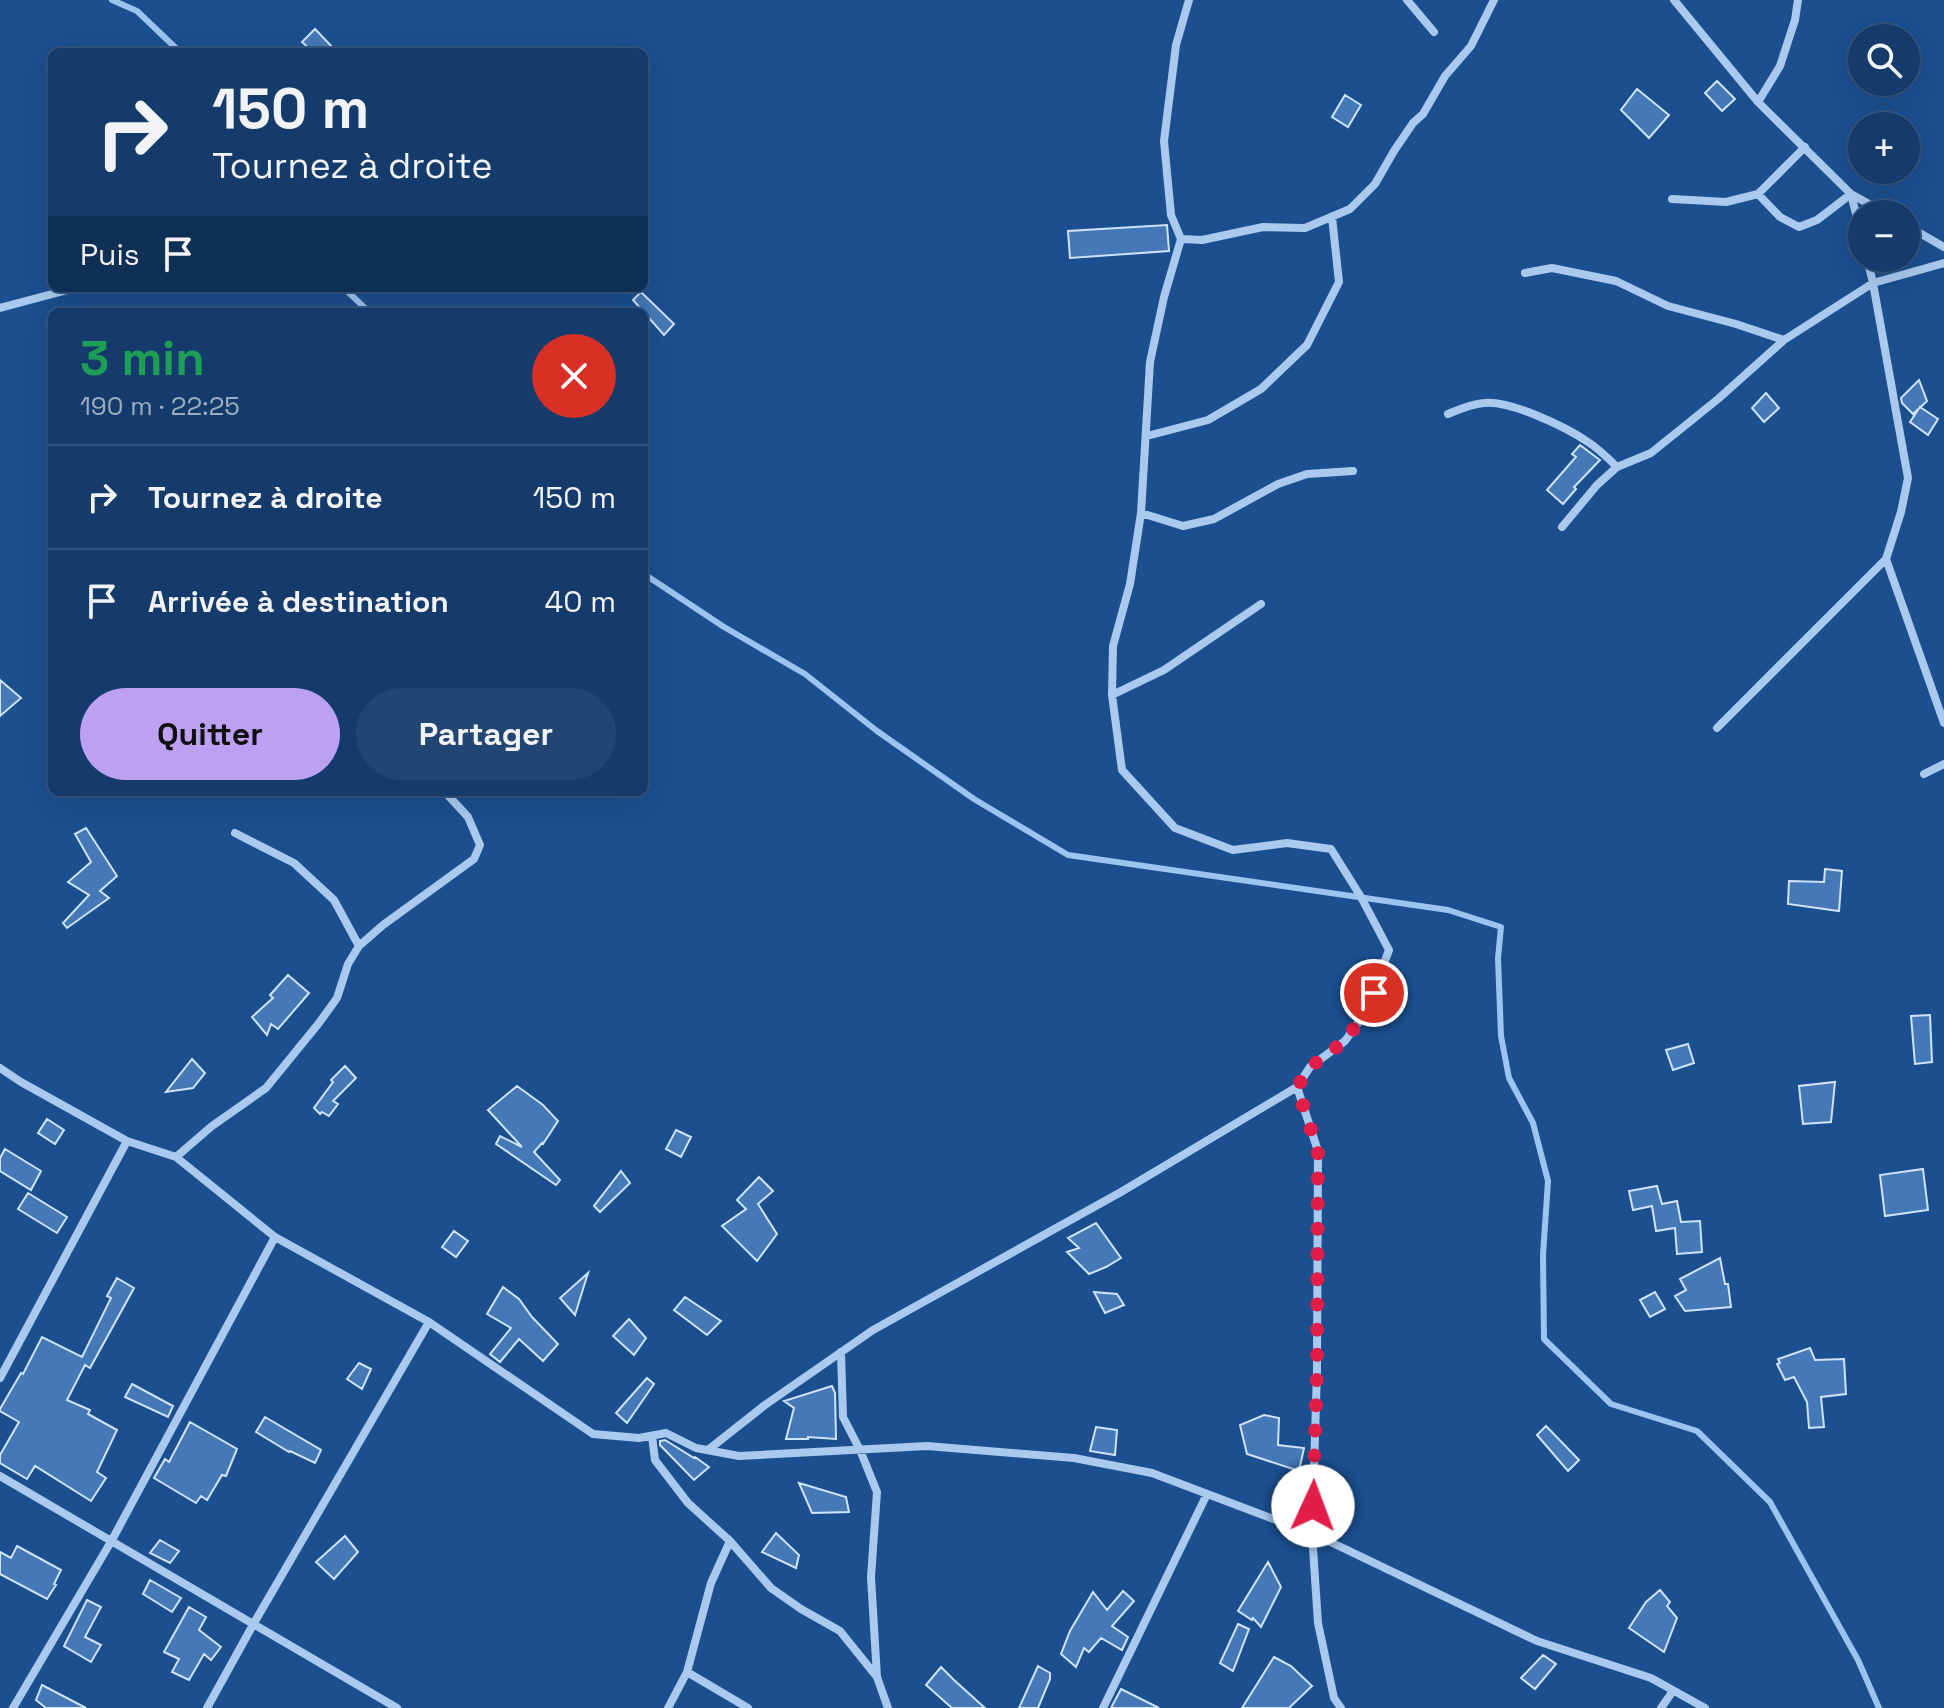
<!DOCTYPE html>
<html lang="fr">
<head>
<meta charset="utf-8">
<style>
	:root { --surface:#143b6b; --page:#214673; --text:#f1f3f6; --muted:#9dadc1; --line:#33557e; --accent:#bca0f2 }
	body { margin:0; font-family:"Space Grotesk",sans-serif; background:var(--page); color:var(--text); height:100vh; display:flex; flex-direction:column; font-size:30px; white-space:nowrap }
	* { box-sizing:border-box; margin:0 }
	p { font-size:26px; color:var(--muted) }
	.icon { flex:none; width:44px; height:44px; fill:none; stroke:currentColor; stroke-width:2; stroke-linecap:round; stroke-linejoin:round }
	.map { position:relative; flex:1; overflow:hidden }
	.sheet { position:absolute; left:48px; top:308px; width:600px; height:488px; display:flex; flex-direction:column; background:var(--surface); border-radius:12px; box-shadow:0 8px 32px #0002,0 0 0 2px var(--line) }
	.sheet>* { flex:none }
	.hud { position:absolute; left:48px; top:48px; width:600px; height:244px; border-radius:12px; box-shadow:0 8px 32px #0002,0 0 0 2px var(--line); background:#143b6b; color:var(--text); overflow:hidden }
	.tools { position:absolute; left:1848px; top:24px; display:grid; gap:16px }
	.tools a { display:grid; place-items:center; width:72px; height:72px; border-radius:50%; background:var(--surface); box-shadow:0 8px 32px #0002,0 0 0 2px var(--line); font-size:40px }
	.pin { position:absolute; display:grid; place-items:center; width:68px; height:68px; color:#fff; margin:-34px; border:4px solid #fff; border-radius:50%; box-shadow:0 2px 8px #0007 }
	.me { position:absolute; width:88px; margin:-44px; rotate:2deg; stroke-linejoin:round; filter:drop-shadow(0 0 6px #0008) }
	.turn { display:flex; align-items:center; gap:28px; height:168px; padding:0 32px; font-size:36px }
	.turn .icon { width:104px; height:104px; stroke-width:2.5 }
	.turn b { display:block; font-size:56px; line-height:68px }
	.then { display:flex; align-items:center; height:76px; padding:0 32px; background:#0003; gap:16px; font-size:30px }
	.round { display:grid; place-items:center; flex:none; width:84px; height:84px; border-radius:42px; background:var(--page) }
	.summary { display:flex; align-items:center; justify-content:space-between; height:136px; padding:0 32px }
	h1 { font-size:48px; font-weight:700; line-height:60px; color:#1e9e55 }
	.button { display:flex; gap:16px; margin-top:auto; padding:16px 32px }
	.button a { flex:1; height:92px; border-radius:48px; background:var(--accent); color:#111; font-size:32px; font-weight:700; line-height:92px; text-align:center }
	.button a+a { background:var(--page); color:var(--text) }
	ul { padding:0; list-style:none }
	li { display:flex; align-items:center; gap:24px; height:104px; padding:0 32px; border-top:2px solid var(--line) }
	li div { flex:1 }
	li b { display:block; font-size:30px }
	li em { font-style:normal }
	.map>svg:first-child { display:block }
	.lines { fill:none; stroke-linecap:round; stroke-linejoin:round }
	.stream { stroke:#9cc4f0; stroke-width:6 }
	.building { fill:#4478b7; stroke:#cfe3fa; stroke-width:2 }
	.street { stroke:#a9c9ee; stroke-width:8 }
	.route { stroke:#e11d48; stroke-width:14; stroke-dasharray:0 25.2 }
</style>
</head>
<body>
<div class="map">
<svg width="1944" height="1708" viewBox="0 0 1944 1708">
	<rect width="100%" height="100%" fill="#1b4f8f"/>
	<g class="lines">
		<path class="stream" d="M 112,0 L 137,11 L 180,52
			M 344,288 L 369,312
			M 644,574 L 724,627 L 805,674 L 877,731 L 974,799 L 1068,855 L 1448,910 L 1501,927 L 1498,958 L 1501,1036 L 1509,1078 L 1533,1123 L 1548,1181 L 1543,1255 L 1544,1339 L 1611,1404 L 1697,1431 L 1770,1502 L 1858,1660 L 1879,1708"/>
	</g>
	<path class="building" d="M 315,29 L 337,52 L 313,52 L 302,42 Z
		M 1717,81 L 1735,99 L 1722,111 L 1705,93 Z
		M 1637,89 L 1669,115 L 1649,138 L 1621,110 Z
		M 1345,95 L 1361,105 L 1348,127 L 1332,117 Z
		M 1167,225 L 1169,251 L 1070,258 L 1068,231 Z
		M 641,292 L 674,324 L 664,335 L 633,300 Z
		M 1919,380 L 1927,401 L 1913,414 L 1902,403 L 1901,398 Z
		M 1766,393 L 1779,408 L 1764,422 L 1752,408 Z
		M 1920,407 L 1938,419 L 1928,435 L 1910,422 Z
		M 1580,445 L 1600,460 L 1574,487 L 1576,489 L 1563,504 L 1547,490 L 1576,457 L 1572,454 Z
		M 0,680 L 21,698 L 0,716 Z
		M 86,828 L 117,876 L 100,891 L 109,898 L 67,928 L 63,923 L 89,895 L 68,882 L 91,862 L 75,834 Z
		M 1825,869 L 1842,871 L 1839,911 L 1788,904 L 1789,881 L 1824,882 Z
		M 288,975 L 309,993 L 278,1029 L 271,1024 L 267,1035 L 252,1017 L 273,998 L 270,995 Z
		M 1930,1015 L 1932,1062 L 1915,1064 L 1911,1016 Z
		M 1688,1044 L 1694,1063 L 1673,1070 L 1666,1050 Z
		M 192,1059 L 205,1073 L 193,1088 L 166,1092 Z
		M 345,1066 L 356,1078 L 333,1101 L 338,1104 L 329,1116 L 322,1112 L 320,1114 L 314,1108 L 333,1082 L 331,1080 Z
		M 1835,1082 L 1831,1122 L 1803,1124 L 1799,1086 Z
		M 517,1086 L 543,1105 L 558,1121 L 543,1144 L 542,1143 L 534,1152 L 560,1180 L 556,1185 L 496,1144 L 500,1136 L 522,1147 L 488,1110 Z
		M 47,1119 L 64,1130 L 55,1144 L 38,1133 Z
		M 676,1130 L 691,1137 L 681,1157 L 666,1149 Z
		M 5,1149 L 41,1171 L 31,1190 L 0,1171 L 0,1158 Z
		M 1923,1169 L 1928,1210 L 1885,1216 L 1880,1175 Z
		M 621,1171 L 630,1183 L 600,1212 L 594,1206 Z
		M 759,1177 L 773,1191 L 758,1204 L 777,1234 L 757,1261 L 722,1226 L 746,1209 L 737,1200 Z
		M 1657,1186 L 1662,1204 L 1677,1201 L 1681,1222 L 1700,1221 L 1702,1252 L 1677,1254 L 1675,1228 L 1656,1231 L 1652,1206 L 1633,1210 L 1629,1191 Z
		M 28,1193 L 67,1217 L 57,1233 L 18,1209 Z
		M 1096,1223 L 1121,1258 L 1106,1267 L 1089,1274 L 1067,1252 L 1079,1248 L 1068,1238 Z
		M 454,1231 L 468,1241 L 456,1257 L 442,1247 Z
		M 1720,1258 L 1725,1284 L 1728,1284 L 1731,1307 L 1685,1311 L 1675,1296 L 1686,1290 L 1680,1279 Z
		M 588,1273 L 579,1302 L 575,1315 L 560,1298 Z
		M 117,1278 L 134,1288 L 90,1368 L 85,1365 L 67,1400 L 90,1410 L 88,1414 L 117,1430 L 97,1472 L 106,1478 L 91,1501 L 35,1466 L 27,1479 L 0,1463 L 0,1455 L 19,1422 L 0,1411 L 0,1409 L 21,1373 L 23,1374 L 42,1337 L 82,1357 L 111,1298 L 107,1296 Z
		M 503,1287 L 519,1299 L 532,1317 L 558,1344 L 543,1361 L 519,1339 L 500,1362 L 490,1354 L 511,1328 L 487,1314 Z
		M 1094,1292 L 1117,1294 L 1124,1305 L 1105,1313 Z
		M 1655,1292 L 1665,1309 L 1650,1317 L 1640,1300 Z
		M 685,1297 L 721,1321 L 707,1335 L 674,1310 Z
		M 629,1319 L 646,1338 L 634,1355 L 613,1336 Z
		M 1810,1348 L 1815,1360 L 1844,1359 L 1846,1394 L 1821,1397 L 1824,1427 L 1809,1428 L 1807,1402 L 1794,1377 L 1785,1380 L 1777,1364 L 1780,1363 L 1778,1359 Z
		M 359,1363 L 371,1369 L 362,1389 L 347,1379 Z
		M 647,1378 L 654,1384 L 627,1423 L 616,1413 Z
		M 132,1384 L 173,1406 L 168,1417 L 125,1397 Z
		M 832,1386 L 835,1393 L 836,1439 L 808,1437 L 808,1439 L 786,1439 L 794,1408 L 784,1401 Z
		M 1264,1415 L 1279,1418 L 1278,1445 L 1304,1448 L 1299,1471 L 1247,1454 L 1240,1425 Z
		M 265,1417 L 321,1450 L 315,1463 L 290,1451 L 289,1452 L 256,1432 Z
		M 190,1422 L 237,1449 L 226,1476 L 222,1475 L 207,1500 L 201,1496 L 196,1503 L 154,1478 L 165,1459 L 169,1462 Z
		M 1546,1426 L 1579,1460 L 1568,1471 L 1537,1435 Z
		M 1096,1427 L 1117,1430 L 1115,1455 L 1090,1451 Z
		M 665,1440 L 694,1458 L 695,1457 L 709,1467 L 694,1480 L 660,1445 L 660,1441 Z
		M 799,1483 L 846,1497 L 849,1512 L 812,1513 Z
		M 776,1533 L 799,1555 L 796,1568 L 762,1552 Z
		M 345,1536 L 358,1552 L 334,1579 L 316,1562 Z
		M 160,1540 L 179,1551 L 170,1563 L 150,1553 Z
		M 17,1546 L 61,1570 L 54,1584 L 56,1585 L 47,1599 L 0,1574 L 0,1552 L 11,1558 Z
		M 1268,1562 L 1281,1587 L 1261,1627 L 1253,1618 L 1252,1620 L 1238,1611 Z
		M 150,1580 L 181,1598 L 172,1612 L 143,1594 Z
		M 1660,1590 L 1670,1602 L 1667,1606 L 1677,1618 L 1664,1652 L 1629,1628 L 1646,1602 Z
		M 1123,1591 L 1134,1601 L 1112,1626 L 1128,1637 L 1122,1650 L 1101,1638 L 1089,1652 L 1084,1648 L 1076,1667 L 1061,1654 L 1070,1631 L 1093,1592 L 1107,1610 Z
		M 87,1600 L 101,1607 L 85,1637 L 101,1645 L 91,1662 L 64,1646 Z
		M 189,1607 L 206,1617 L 199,1630 L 221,1647 L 211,1660 L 204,1654 L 189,1680 L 172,1672 L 179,1659 L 164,1652 Z
		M 1238,1624 L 1249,1629 L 1233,1671 L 1220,1663 Z
		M 1543,1655 L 1556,1664 L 1535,1689 L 1521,1678 Z
		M 1274,1657 L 1291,1666 L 1312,1686 L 1289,1708 L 1242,1708 Z
		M 1038,1666 L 1050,1673 L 1050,1679 L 1038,1708 L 1019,1708 Z
		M 941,1667 L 954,1680 L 985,1708 L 952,1708 L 926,1685 Z
		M 42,1685 L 86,1708 L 46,1708 L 36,1700 Z
		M 1121,1689 L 1159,1708 L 1111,1708 Z"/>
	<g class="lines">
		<path class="street" d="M 1189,0 L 1176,45 L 1164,141 L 1171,215 L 1181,239 L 1164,297 L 1150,362 L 1141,513 L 1130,584 L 1113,646 L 1112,695 L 1122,770 L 1175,828 L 1233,850 L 1287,843 L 1331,849 L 1361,897 L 1389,950 L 1366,1012 L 1345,1041 L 1310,1067 L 1297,1087
			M 1407,0 L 1434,32
			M 1674,0 L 1758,102 L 1851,194 L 1887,214
			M 1758,102 L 1780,66 L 1795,20 L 1798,0
			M 1758,194 L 1780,217 L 1799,227 L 1817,220 L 1851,194 L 1862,238
			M 1672,199 L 1726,202 L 1758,194 L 1805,147
			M 1906,225 L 1944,247
			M 1181,239 L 1202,240 L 1263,227 L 1305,228 L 1350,209 L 1375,184 L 1394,151 L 1413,123 L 1423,114 L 1445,76 L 1471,46 L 1494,0
			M 1525,273 L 1552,268 L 1616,281 L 1668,306 L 1736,324 L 1784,340
			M 0,308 L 75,288
			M 1448,414 C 1460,409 1471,404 1484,403 C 1510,400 1566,427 1588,442 C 1599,449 1608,458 1617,467
			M 1147,436 L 1208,420 L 1261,389 L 1307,345 L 1339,282 L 1332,217
			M 1141,513 L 1183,526 L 1214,519 L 1278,484 L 1307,474 L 1353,471
			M 1562,527 L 1597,485 L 1617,467 L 1651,453 L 1718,399 L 1784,340 L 1873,283 L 1944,263
			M 1886,559 L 1944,723
			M 1112,695 L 1164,670 L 1261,604
			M 1717,728 L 1886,559 L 1901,512 L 1908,478 L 1873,283 L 1867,258
			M 1924,774 L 1944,764
			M 235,833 L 294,863 L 334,900 L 359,946
			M 0,1068 L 21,1082 L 127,1141 L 176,1157 L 275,1237
			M 176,1157 L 212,1126 L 266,1088 L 319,1023 L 337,998 L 348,964 L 359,946 L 383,925 L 474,859 L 480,845 L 468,817 L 445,792
			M 841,1352 L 843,1417 L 860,1450 L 877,1492 L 871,1577 L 877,1677
			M 0,1378 L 127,1141
			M 652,1436 L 655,1460 L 688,1503 L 730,1541 L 711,1583 L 687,1672 L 668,1708
			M 708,1450 L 765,1405 L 873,1330 L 1121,1192 L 1297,1087 L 1318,1151 L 1317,1371 L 1312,1533 L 1318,1623 L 1334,1698 L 1341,1708
			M 0,1476 L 397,1708
			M 730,1541 L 771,1588 L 801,1609 L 840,1631 L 877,1677 L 888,1708
			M 687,1672 L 748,1708
			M 13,1708 L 112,1540 L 275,1237 L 429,1322 L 593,1434 L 639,1438 L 666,1433 L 696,1448 L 739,1456 L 927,1446 L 1074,1458 L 1152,1473 L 1318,1536 L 1537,1641 L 1651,1678 L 1705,1708
			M 207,1708 L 254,1623 L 429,1322
			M 1103,1708 L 1207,1494
			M 1661,1708 L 1673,1691"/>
	</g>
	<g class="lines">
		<path class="route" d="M 1313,1506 L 1317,1371 L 1318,1151 L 1297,1087 L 1310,1067 L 1345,1041 L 1366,1012 L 1374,993"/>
	</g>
</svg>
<div class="tools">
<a><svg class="icon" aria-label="search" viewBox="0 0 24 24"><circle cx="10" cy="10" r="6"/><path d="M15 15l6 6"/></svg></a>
<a>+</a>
<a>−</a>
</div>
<div class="pin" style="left:1374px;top:993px;background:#d93025"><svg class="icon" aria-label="arrive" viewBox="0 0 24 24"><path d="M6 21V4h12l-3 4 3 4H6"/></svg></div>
<svg class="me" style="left:1313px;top:1506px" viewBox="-20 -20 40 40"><circle r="19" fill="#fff"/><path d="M0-13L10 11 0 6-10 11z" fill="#e11d48"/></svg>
<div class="hud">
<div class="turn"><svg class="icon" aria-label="right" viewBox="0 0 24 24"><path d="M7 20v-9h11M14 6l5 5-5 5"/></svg><div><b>150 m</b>Tournez à droite</div></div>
<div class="then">Puis<svg class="icon" aria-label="arrive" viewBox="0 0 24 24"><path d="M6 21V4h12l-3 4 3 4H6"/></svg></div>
</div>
<section class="sheet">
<div class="summary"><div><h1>3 min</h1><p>190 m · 22:25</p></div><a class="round" style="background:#d93025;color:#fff"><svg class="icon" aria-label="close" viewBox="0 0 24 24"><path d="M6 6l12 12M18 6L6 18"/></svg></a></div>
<ul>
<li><svg class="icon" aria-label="right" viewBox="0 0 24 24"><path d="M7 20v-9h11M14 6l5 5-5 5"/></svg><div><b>Tournez à droite</b></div><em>150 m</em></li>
<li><svg class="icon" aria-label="arrive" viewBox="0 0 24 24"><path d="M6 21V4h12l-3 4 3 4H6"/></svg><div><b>Arrivée à destination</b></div><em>40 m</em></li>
</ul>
<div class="button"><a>Quitter</a><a>Partager</a></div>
</section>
</div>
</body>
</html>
